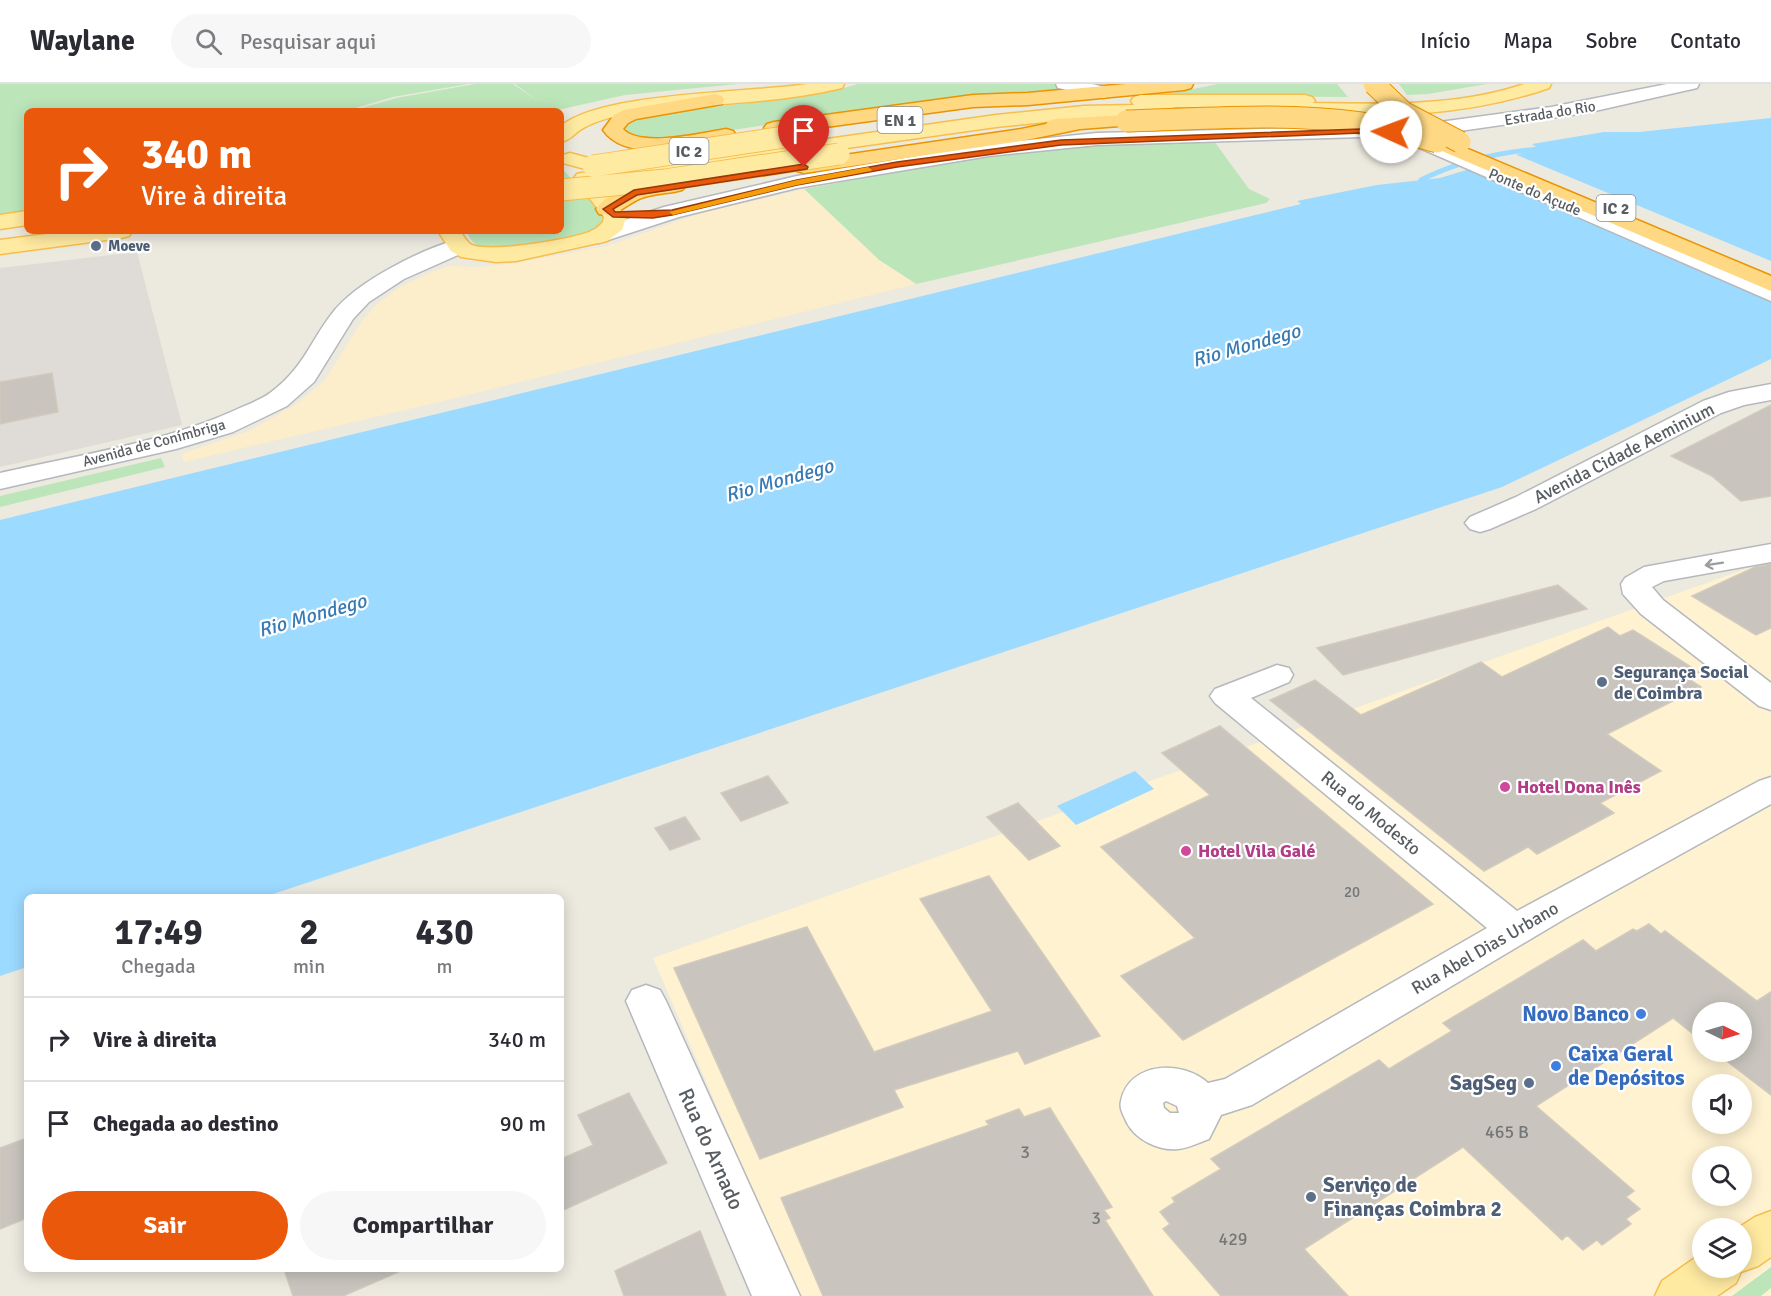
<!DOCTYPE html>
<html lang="pt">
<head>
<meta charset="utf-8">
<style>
	:root { --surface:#fff; --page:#f7f7f7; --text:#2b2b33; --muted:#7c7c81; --line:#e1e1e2; --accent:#ea580c }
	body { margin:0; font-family:Signika,sans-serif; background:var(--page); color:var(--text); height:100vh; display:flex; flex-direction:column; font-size:22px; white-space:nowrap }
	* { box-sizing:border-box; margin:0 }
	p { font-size:20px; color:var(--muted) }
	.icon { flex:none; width:33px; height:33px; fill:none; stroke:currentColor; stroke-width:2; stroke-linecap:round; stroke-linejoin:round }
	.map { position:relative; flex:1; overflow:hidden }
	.panel { position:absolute; left:24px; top:810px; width:540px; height:378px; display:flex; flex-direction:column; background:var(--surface); border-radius:9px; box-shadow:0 3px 15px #0003 }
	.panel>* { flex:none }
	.guide { position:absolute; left:24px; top:24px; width:540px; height:126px; border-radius:9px; box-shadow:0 3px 15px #0003; background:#ea580c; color:#fff; overflow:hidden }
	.needle { width:39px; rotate:95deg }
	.buttons { position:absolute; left:1692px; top:918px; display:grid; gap:12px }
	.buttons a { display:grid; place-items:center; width:60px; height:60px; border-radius:50%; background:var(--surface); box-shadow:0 3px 15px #0003; font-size:30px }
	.pin { position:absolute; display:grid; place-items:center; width:51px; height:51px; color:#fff; margin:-62px -26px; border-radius:50% 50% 50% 0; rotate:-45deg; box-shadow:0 0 6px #0007 }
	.pin .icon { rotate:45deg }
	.me { position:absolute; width:66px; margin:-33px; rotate:272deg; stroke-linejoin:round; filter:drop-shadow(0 0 4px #0008) }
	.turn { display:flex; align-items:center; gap:21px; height:126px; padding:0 18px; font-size:27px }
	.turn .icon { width:78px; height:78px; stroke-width:2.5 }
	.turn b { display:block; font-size:42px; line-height:51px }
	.eta { display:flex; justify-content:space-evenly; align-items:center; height:102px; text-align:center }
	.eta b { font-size:36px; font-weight:800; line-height:42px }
	.cta { display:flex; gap:12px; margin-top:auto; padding:12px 18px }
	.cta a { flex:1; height:69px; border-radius:36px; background:var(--accent); color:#fff; font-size:24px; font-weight:800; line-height:69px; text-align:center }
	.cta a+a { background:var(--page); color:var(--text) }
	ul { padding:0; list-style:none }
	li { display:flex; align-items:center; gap:18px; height:84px; padding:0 18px; border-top:2px solid var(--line) }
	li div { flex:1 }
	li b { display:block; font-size:22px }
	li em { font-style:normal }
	header { display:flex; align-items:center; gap:36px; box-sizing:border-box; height:84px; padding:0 30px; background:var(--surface); border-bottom:2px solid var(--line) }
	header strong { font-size:28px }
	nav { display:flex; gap:33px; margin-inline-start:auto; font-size:21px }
	.search { width:420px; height:54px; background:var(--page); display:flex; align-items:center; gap:15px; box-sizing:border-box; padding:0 21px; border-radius:33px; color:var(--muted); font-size:22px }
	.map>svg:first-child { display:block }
	.commercial { fill:#fff2d1; fill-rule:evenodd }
	.industrial { fill:#dfdcd7 }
	.green { fill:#bce6ba }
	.sand { fill:#fcedcb }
	.water { fill:#9cdaff }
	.pier { fill:#ece9df }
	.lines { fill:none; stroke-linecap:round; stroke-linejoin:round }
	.stream { stroke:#9cdaff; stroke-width:5 }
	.building { fill:#c9c5be; stroke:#d1cabd; stroke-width:1.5 }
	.minor-casing { stroke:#b5b8bd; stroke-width:3 }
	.major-casing { stroke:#f7be4d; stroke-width:3 }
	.highway-casing { stroke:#eb9400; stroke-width:3 }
	.minor { fill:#fff; fill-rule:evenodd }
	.major { fill:#ffeaa1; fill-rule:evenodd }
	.highway { fill:#ffd883; fill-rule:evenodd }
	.major-bridge-casing { stroke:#f7be4d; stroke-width:23; stroke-linecap:butt }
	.highway-bridge-casing { stroke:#eb9400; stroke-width:23; stroke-linecap:butt }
	.major-bridge { stroke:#ffeaa1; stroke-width:21 }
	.highway-bridge { stroke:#ffd883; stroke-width:21 }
	.oneway { stroke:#9b9ea0 }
	.route { fill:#ea580c; stroke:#983908; stroke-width:1.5 }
	.slow { fill:#f59e0b }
	.service-dot { fill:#5c6f8a; stroke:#fff; stroke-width:2 }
	.hotel-dot { fill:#d1479c; stroke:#fff; stroke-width:2 }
	.shop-dot { fill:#3f7fe0; stroke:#fff; stroke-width:2 }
	.labels { text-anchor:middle; stroke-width:4.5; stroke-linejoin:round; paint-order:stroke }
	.far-street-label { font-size:15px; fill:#585d61; stroke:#fff }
	.far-service-label { font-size:15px; font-weight:bold; fill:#4e5e75; stroke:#fff; text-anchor:start }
	.number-label { font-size:15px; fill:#747778 }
	.shield { fill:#fff; stroke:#8a8e90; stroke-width:1.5 }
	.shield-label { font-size:16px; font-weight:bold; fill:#585d61 }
	.street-label { font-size:18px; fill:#585d61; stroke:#fff }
	.service-label { font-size:18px; font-weight:bold; fill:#4e5e75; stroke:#fff; text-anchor:start }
	.hotel-label { font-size:18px; font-weight:bold; fill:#b23c85; stroke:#fff; text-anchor:start }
	.near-number-label { font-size:18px; fill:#747778 }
	.water-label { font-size:20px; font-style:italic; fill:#367bb5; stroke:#fff }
	.near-shop-label { font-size:21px; font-weight:bold; fill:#366cbe; stroke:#fff; text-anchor:end }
	.near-service-label { font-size:21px; font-weight:bold; fill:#4e5e75; stroke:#fff; text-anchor:end }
	.near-street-label { font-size:21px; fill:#585d61; stroke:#fff }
</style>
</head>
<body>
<header>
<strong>Waylane</strong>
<div class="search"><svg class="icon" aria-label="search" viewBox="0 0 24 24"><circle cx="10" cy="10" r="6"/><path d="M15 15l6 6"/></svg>Pesquisar aqui</div>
<nav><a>Início</a><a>Mapa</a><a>Sobre</a><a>Contato</a></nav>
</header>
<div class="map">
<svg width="1771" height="1212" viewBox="0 0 1771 1212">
	<rect width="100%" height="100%" fill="#ece9df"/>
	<path class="commercial" d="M 1771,476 L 1771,1212 L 798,1212 L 653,874 ZM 1702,928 L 1742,928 L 1742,968 L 1702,968 ZM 1702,1000 L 1742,1000 L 1742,1040 L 1702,1040 ZM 1702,1072 L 1742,1072 L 1742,1112 L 1702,1112 ZM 1702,1144 L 1742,1144 L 1742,1184 L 1702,1184 Z"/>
	<path class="industrial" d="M 137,168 L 182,341 L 0,383 L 0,184 Z"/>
	<path class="green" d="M 0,0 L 468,0 L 393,13 L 345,27 L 27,27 L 27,128 L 0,132 Z
		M 475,0 L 513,0 L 538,17 L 515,0 L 738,0 L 625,11 L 553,27 L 352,27 L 396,14 Z
		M 858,0 L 1055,0 L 1066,5 L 939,15 L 680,54 C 659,56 640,58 623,46 L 627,38 C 702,18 782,22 858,0 Z
		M 1218,0 L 1337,0 L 1348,13 L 1175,12 L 1168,10 Z
		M 1399,0 L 1487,0 L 1428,10 L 1407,11 Z
		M 1214,57 L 1249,105 L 1270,115 L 1266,119 L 916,200 L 879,176 L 804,105 C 890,89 975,73 1062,64 C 1112,59 1164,59 1214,57 Z
		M 561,83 L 602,131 L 604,138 C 599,145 594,149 585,151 C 565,158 496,171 478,161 C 472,159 469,152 466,147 L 561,147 Z
		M 161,374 L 165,383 L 0,423 L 0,412 Z
		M 1771,1183 L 1771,1204 L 1761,1212 L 1732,1212 Z"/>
	<path class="sand" d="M 804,105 L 879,176 L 916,200 L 456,314 L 184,378 L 181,370 L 249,347 L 295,321 L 324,297 L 362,237 L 376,221 L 400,203 L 433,187 L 450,182 L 478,183 L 509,180 L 607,162 L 704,128 Z"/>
	<path class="water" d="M 1771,34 L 1771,275 L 1502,403 L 264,813 L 27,813 L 27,883 L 0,892 L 0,436 L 1301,120 L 1297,117 L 1377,101 L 1440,94 L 1526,68 L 1536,63 L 1532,60 L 1604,48 L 1639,48 Z
		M 1135,687 L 1154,705 L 1076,741 L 1057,722 Z"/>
	<path class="pier" d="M 1512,69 L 1771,177 L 1771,217 L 1464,83 Z"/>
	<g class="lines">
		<path class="stream" d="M 1430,101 L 1421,96 C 1457,78 1500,68 1540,65"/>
	</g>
	<path class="building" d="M 52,289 L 58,328 L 0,340 L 0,298 Z
		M 1771,321 L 1771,412 L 1741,417 L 1712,392 L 1671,372 Z
		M 1771,480 L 1771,544 L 1756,551 L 1692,512 L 1755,483 Z
		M 1558,501 L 1587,525 L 1343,591 L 1317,564 Z
		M 1608,543 L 1620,552 L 1633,546 L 1699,588 L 1687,594 L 1701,603 L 1607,650 L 1661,687 L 1600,719 L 1614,729 L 1537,770 L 1528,763 L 1484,787 L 1270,616 L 1315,596 L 1361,631 L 1481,578 L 1502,593 Z
		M 1220,642 L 1433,820 L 1183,956 L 1121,892 L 1195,854 L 1101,763 L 1210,711 L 1162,669 Z
		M 768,692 L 788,719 L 741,737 L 721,709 Z
		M 1018,719 L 1060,762 L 1029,776 L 987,733 Z
		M 685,733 L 700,755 L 670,766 L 655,744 Z
		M 989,792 L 1100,952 L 1025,980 L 1018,967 L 894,1006 L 903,1023 L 760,1075 L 674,884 L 807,843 L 874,968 L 992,927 L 920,815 Z
		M 1649,840 L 1661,850 L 1665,847 L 1757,917 L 1771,908 L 1771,1011 L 1715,968 L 1742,968 L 1742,928 L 1702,928 L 1702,957 L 1673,934 L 1536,1022 L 1634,1107 L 1626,1113 L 1640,1125 L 1626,1135 L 1631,1140 L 1602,1161 L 1597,1156 L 1583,1166 L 1567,1151 L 1562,1156 L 1463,1063 L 1304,1165 L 1348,1212 L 1221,1212 L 1163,1145 L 1170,1140 L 1160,1128 L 1175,1118 L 1172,1114 L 1221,1085 L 1211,1075 L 1379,976 L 1389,985 L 1452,947 L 1443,939 L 1583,856 L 1596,867 L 1633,845 L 1637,847 Z
		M 629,1009 L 667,1079 L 561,1127 L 561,1075 L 593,1061 L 578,1031 Z
		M 1050,1024 L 1112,1123 L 1104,1126 L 1110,1134 L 1105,1136 L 1153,1212 L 823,1212 L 781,1114 L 989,1041 L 986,1037 L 1019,1025 L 1024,1033 Z
		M 27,1054 L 27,1134 L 0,1145 L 0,1064 Z
		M 700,1147 L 726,1212 L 624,1212 L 615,1187 Z
		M 284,1185 L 405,1185 L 343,1212 L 293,1212 Z"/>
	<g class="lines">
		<defs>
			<path id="minor" d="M 1056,0 L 1092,0 L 1110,4 L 1112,8 L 1110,12 L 1103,14 L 1058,4 Z
				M 1667,0 L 1699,0 L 1697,4 L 1586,29 L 1425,52 L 1771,201 L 1771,217 L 1399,55 L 1396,51 L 1403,44 L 1410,42 L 1551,23 Z
				M 1388,42 L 1395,44 L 1398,48 L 1395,52 L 1097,61 L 989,72 L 797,104 L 679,133 L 599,159 L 591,157 L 588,152 L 591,147 L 664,123 L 797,92 L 989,60 L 1097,49 Z
				M 459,155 L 467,157 L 470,162 L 467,167 L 404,195 L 369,218 L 353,235 L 314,298 L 287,322 L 233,348 L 176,365 L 0,405 L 0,389 C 79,371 168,358 242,323 C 251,319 262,315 270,309 C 304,284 310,257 334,227 C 358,197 422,165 459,155 Z
				M 1771,300 L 1771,316 L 1744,321 L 1721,329 L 1536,425 L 1490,445 L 1480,448 L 1470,445 L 1465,439 L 1470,433 L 1516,413 L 1703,317 L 1729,308 Z
				M 1771,460 L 1771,478 L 1664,497 L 1652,503 L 1663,516 L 1771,599 L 1771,626 L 1759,622 L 1641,530 L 1623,510 L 1621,500 L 1625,494 L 1644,483 Z
				M 1277,581 L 1289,584 L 1293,591 L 1289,598 L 1251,614 L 1517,827 L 1759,697 L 1771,693 L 1771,720 L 1566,834 L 1252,1021 L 1221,1031 L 1209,1055 C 1200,1058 1189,1064 1178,1065 C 1159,1067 1136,1056 1127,1039 C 1124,1032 1119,1025 1121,1017 C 1129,977 1183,976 1208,999 L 1225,995 L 1487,844 L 1215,619 L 1210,612 L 1215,605 ZM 1166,1017 L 1177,1022 L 1179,1029 L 1170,1029 L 1164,1024 L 1163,1019 Z
				M 646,901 L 660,906 L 666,917 L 800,1212 L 752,1212 L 626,917 L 632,906 Z"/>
			<path id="major" d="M 807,0 L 844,0 L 842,4 C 768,22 692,18 619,32 C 606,34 591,39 580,46 C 573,51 570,56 561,58 L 561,42 C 602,8 749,9 807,0 Z
				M 1524,0 L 1551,0 L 1549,4 C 1460,35 1375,32 1283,31 L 1276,29 L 1273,25 L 1275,23 L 1173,23 L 1176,26 L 1173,30 L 1166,32 L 1084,34 L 996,43 L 628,95 L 608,110 L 626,133 L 622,146 L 607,157 L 516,177 L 496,178 L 461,173 L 451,167 L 438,147 L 460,147 C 464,152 466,158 472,161 C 491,169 573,155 592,147 C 596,145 600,141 603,138 L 604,133 L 574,94 L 577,90 C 587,87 591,89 598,97 L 610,89 L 600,89 L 563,79 L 563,71 L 570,69 L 600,77 L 627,77 L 636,82 L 996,31 L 1084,22 L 1134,21 L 1131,17 L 1134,13 L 1141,11 L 1305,11 L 1312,13 L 1315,17 L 1313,19 C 1384,20 1456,23 1524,0 Z
				M 27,127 L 27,141 L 0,145 L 0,131 Z
				M 70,147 L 132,147 L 129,152 L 121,154 L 0,170 L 0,156 Z
				M 1771,1127 L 1771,1173 L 1758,1182 L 1741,1188 L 1736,1199 L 1717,1212 L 1655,1212 L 1662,1197 L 1702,1169 L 1702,1184 L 1742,1184 L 1742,1144 L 1738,1144 L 1755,1133 Z"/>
			<path id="highway" d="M 1126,0 L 1193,0 L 1191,4 L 1184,6 L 1028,21 L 973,23 L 774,50 L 767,48 L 764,44 L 767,40 L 774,38 L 973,11 L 1028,9 Z
				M 715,10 L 722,12 L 724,16 L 722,20 L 636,35 L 628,39 L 623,45 C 640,64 703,49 726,45 L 733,47 L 736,51 L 733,55 C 699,64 626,80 603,46 L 614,31 L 624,26 Z
				M 1126,31 L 1133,33 L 1136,37 L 1133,41 L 1080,45 L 1021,57 L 804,89 L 797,87 L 794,83 L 797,79 L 804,77 L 1021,45 L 1046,40 L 1048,37 L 1055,35 Z
				M 1437,52 L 1771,192 L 1771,207 L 1430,62 L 1427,58 L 1430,54 Z
				M 675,96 L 682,98 L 686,102 L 682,106 C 669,110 652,109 639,115 C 625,121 616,134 599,130 L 596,125 C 612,102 650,100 675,96 Z"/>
		</defs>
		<use href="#minor" class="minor-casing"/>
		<use href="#major" class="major-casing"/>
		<use href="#highway" class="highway-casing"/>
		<use href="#minor" class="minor"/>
		<use href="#major" class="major"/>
		<use href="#highway" class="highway"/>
		<defs>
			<path id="major-bridge" d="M 593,82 L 817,48
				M 561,106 L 665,96 L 839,70"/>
			<path id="highway-bridge" d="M 1374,0 L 1403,28 L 1460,58
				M 1126,37 C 1204,35 1284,28 1361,39 C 1387,43 1412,51 1437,58"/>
		</defs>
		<use href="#major-bridge" class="major-bridge-casing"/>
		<use href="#highway-bridge" class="highway-bridge-casing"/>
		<use href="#major-bridge" class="major-bridge"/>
		<use href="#highway-bridge" class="highway-bridge"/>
	</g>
	<defs><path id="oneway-shaft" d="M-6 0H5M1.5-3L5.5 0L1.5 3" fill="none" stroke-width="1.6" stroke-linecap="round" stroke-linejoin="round" transform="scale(1.5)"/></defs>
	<use class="oneway" href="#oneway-shaft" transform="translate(1714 480) rotate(171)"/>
	<path class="route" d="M 1361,45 L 1391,46 L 1395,48 L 1391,51 L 1361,49 L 1061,61 L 897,83 L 797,101 L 672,131 L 653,134 L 613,133 L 603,125 L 634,106 L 804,80 L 808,83 L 807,85 L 637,111 L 613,125 L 615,128 L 672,126 L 797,96 L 897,78 L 1061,56 Z"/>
	<path class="slow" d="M 868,83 L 872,86 L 871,87 L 797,101 L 673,131 L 669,128 L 797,96 Z"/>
	<g class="service-dot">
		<circle cx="96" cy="162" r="6"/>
		<circle cx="1602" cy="598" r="6"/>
		<circle cx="1529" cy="999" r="6"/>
		<circle cx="1311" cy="1113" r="6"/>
	</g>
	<g class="hotel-dot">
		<circle cx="1505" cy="703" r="6"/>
		<circle cx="1186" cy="767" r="6"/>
	</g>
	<g class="shop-dot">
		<circle cx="1641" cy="930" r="6"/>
		<circle cx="1556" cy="982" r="6"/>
	</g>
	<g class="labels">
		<g class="far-street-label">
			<text transform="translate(1550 29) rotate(-9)" y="5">Estrada do Rio</text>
			<text transform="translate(1535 108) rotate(23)" y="5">Ponte do Açude</text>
			<text transform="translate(154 359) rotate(-15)" y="5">Avenida de Conímbriga</text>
		</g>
		<g class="far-service-label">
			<text x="108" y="167">Moeve</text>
		</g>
		<g class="number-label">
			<text x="1352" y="813">20</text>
		</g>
		<g class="shield">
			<rect x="877.5" y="23" width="45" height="26" rx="4.5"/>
			<rect x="669.5" y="54" width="39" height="26" rx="4.5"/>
			<rect x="1596.5" y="111" width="39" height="26" rx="4.5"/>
		</g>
		<g class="shield-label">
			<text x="900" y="42">EN 1</text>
			<text x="689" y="73">IC 2</text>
			<text x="1616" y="130">IC 2</text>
		</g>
		<g class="street-label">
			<text transform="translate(1624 369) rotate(-27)" y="6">Avenida Cidade Aeminium</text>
			<text transform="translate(1371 729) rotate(39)" y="6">Rua do Modesto</text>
			<text transform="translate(1485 864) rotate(-30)" y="6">Rua Abel Dias Urbano</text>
		</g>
		<g class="service-label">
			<text x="1614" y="594">Segurança Social<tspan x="1614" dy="21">de Coimbra</tspan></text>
		</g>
		<g class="hotel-label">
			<text x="1517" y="709">Hotel Dona Inês</text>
			<text x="1198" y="773">Hotel Vila Galé</text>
		</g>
		<g class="near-number-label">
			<text x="1507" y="1054">465 B</text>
			<text x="1025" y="1074">3</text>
			<text x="1096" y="1140">3</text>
			<text x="1233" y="1161">429</text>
		</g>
		<g class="water-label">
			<text transform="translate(1246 261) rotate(-16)" y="7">Rio Mondego</text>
			<text transform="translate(779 396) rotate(-16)" y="7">Rio Mondego</text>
			<text transform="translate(312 531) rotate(-16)" y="7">Rio Mondego</text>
		</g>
		<g class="near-shop-label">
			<text x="1629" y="937">Novo Banco</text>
			<text x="1568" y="977" text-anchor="start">Caixa Geral<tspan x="1568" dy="24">de Depósitos</tspan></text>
		</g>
		<g class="near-service-label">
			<text x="1517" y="1006">SagSeg</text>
			<text x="1323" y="1108" text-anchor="start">Serviço de<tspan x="1323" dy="24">Finanças Coimbra 2</tspan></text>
		</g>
		<g class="near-street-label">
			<text transform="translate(711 1065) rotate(66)" y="7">Rua do Arnado</text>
		</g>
	</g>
</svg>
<div class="buttons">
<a><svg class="needle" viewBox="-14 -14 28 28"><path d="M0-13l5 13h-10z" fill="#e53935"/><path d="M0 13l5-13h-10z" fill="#7c7c81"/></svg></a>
<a><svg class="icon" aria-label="sound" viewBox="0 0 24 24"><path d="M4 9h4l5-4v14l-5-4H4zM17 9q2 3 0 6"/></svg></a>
<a><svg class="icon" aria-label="search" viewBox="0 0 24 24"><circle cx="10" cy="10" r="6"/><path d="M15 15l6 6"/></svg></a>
<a><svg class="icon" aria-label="layers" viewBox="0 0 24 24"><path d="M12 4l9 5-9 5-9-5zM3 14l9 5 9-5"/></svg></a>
</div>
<div class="pin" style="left:804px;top:83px;background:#d93025"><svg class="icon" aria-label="arrive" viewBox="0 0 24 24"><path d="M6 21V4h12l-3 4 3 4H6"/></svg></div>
<svg class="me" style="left:1391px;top:48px" viewBox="-20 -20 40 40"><circle r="19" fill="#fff"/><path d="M0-13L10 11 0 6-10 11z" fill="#ea580c"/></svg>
<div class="guide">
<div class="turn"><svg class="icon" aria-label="right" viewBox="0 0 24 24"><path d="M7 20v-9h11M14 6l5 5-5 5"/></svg><div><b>340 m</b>Vire à direita</div></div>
</div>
<section class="panel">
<div class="eta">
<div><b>17:49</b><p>Chegada</p></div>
<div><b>2</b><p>min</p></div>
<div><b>430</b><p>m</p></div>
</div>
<ul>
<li><svg class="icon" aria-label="right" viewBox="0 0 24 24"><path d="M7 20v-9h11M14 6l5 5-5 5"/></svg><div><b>Vire à direita</b></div><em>340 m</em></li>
<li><svg class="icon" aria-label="arrive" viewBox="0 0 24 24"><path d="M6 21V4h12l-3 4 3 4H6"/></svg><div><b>Chegada ao destino</b></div><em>90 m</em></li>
</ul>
<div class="cta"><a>Sair</a><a>Compartilhar</a></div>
</section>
</div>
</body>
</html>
